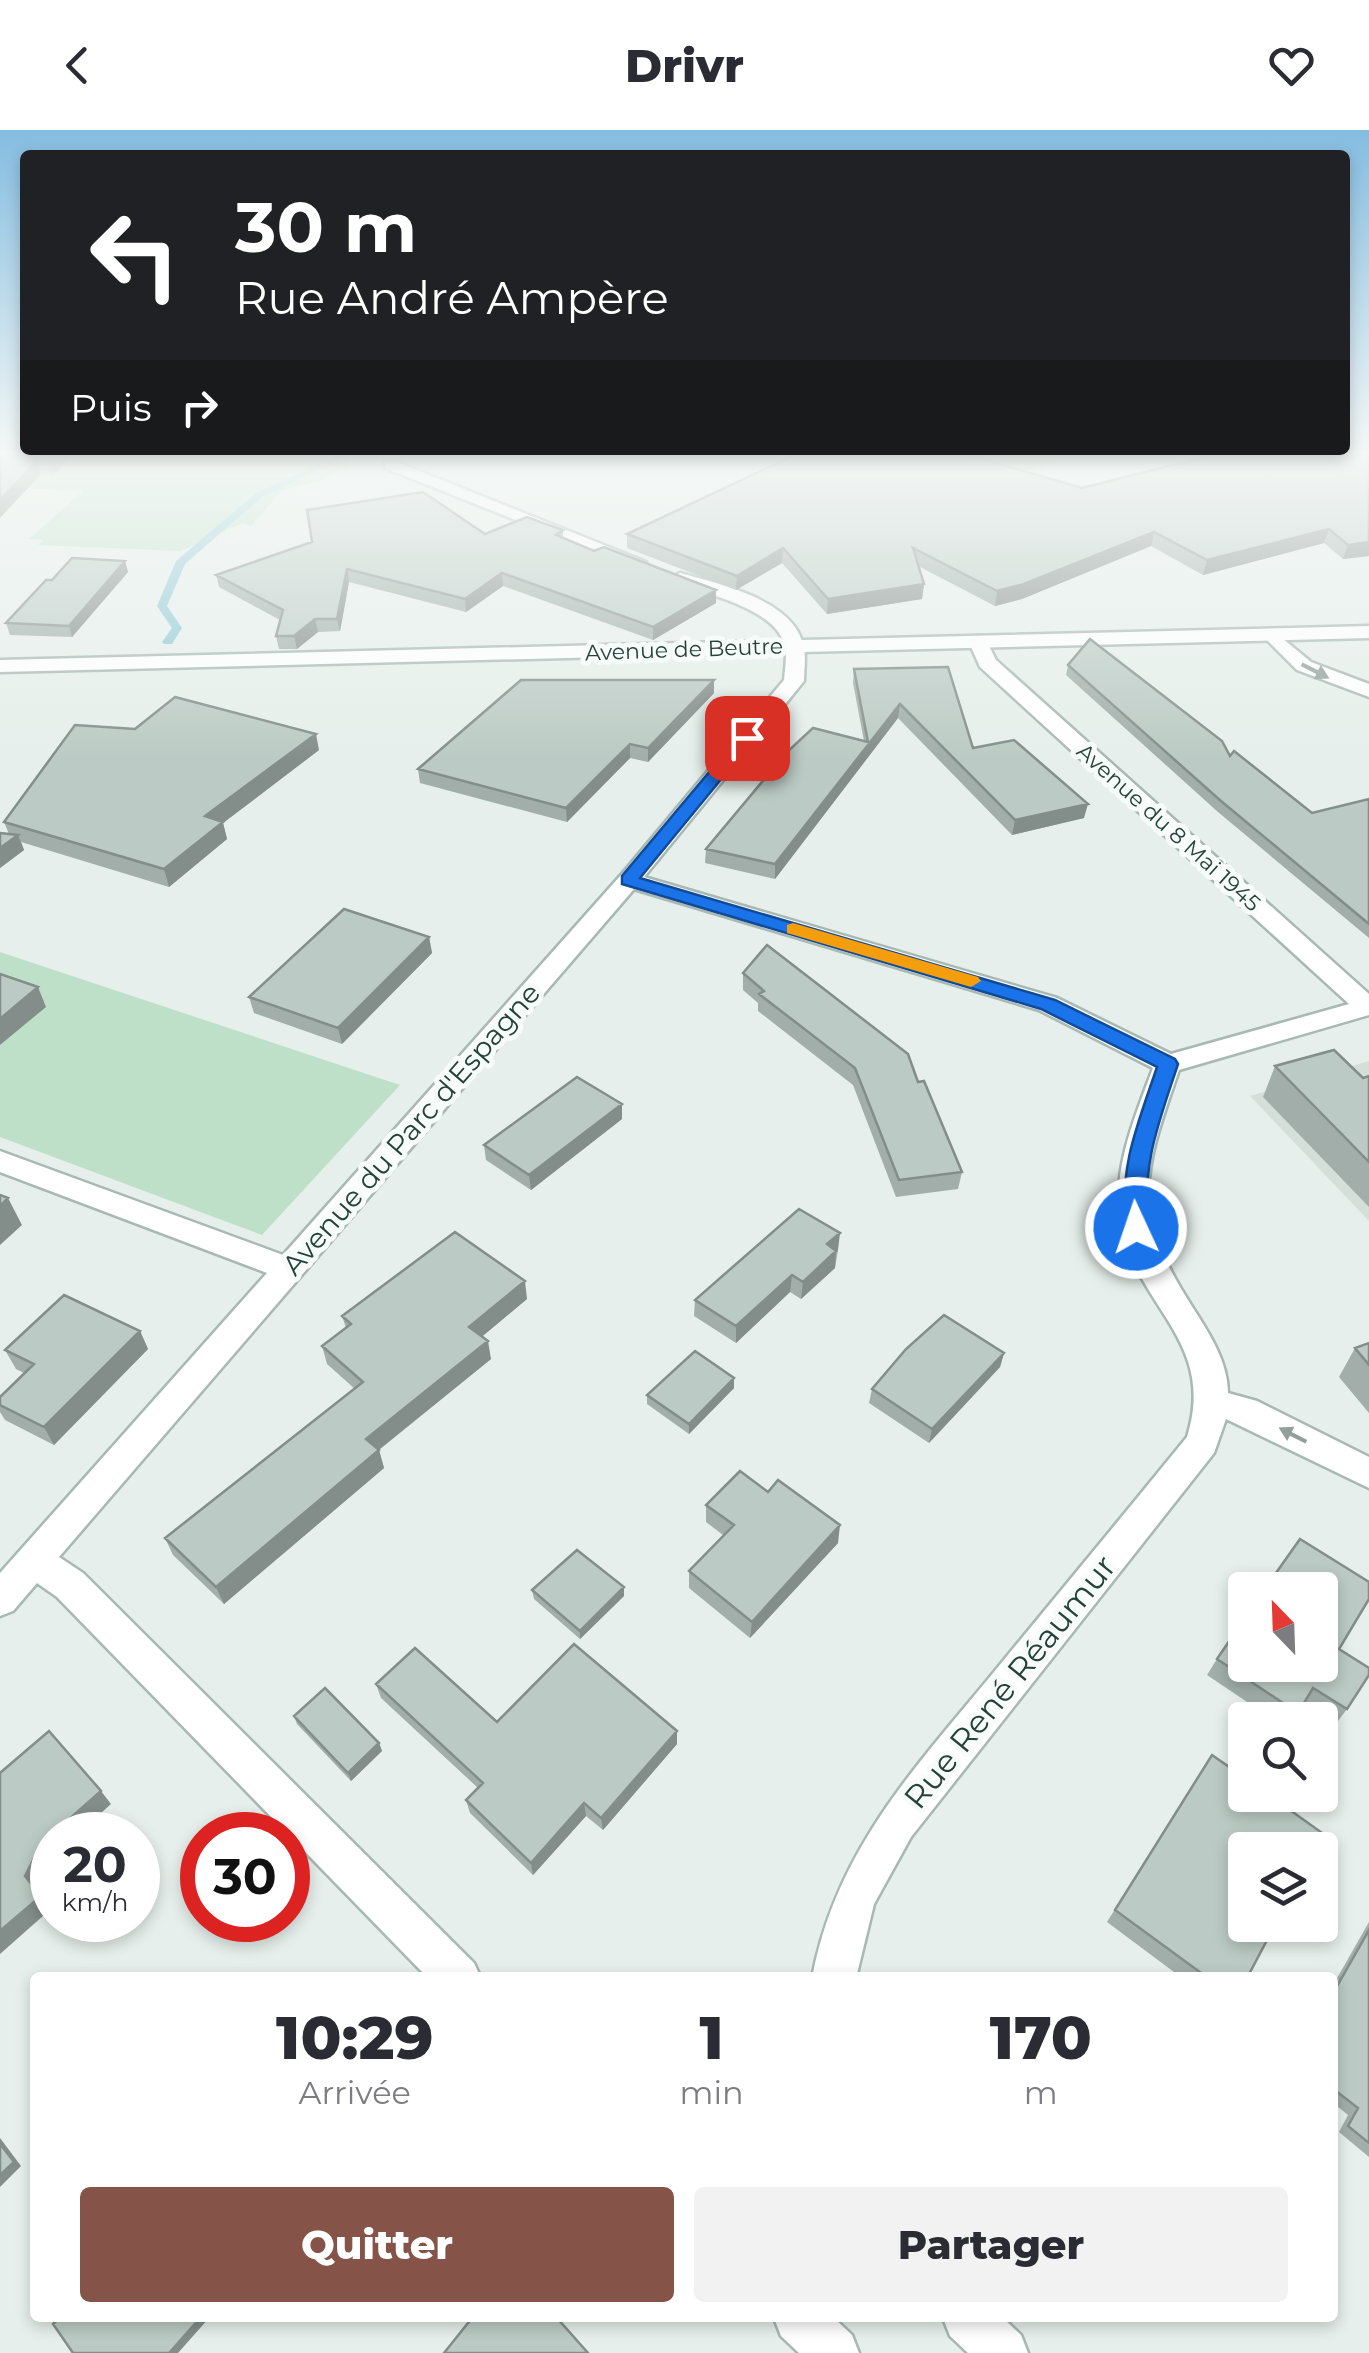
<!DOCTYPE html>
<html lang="fr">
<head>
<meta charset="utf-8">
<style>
	:root { --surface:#fff; --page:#f2f2f3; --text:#2b2b33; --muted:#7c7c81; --accent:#855347 }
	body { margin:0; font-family:Montserrat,sans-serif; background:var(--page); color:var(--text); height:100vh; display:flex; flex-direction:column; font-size:38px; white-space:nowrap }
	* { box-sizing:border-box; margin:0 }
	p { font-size:32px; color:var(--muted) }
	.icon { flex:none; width:55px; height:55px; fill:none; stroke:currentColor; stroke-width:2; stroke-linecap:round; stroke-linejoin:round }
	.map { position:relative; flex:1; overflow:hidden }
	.panel { position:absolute; left:30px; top:1842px; width:1308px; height:350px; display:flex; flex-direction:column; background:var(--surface); border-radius:10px; box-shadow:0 5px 15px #0003 }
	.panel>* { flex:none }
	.hud { position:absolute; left:20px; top:20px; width:1330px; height:305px; border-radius:10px; box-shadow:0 5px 15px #0003; background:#202124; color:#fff; overflow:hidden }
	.needle { width:65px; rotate:337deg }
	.fabs { position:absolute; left:1228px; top:1442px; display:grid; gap:20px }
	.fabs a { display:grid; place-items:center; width:110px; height:110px; border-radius:10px; background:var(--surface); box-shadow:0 5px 15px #0003; font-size:50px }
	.speed { position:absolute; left:30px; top:1682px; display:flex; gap:20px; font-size:50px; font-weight:700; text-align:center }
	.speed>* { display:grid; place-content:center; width:130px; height:130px; border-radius:50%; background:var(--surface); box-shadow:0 5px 15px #0003; line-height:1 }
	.speed small { font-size:25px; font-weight:400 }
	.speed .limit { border:15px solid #d22; background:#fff; color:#111 }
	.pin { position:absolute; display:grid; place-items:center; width:85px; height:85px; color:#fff; margin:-42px; border-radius:20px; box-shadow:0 5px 15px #0006 }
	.me { position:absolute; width:110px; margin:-55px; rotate:357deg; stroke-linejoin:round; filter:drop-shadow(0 0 8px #0008) }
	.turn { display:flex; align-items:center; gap:35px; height:210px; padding:0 50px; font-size:45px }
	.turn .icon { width:130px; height:130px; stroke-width:2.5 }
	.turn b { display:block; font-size:70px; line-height:85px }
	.then { display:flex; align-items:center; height:95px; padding:0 50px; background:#0003; gap:20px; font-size:38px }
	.eta { display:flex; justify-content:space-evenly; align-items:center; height:170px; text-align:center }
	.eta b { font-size:60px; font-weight:800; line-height:70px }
	.cta { display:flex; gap:20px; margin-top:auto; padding:20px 50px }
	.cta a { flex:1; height:115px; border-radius:10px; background:var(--accent); color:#fff; font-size:40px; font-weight:800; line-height:115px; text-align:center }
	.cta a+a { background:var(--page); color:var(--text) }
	header { display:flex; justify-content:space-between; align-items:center; height:130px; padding:0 50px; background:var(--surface); font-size:45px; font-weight:800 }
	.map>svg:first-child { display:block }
	.built { fill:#d4dfda }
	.green { fill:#bfe0c8 }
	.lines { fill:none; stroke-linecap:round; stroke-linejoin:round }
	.stream { fill:#8ec9d4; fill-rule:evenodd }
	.minor-casing { stroke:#a8b8b2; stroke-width:5 }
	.tertiary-casing { stroke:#a8b8b2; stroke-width:5 }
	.minor { fill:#fff; fill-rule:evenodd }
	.tertiary { fill:#fff; fill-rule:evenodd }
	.wall { fill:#a1aea9 }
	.shaded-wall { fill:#838d89 }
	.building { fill:#bbcac4; stroke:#838d89; stroke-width:2.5 }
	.oneway { fill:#92a09c }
	.route { fill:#1a73e8; stroke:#114b97; stroke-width:2.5 }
	.slow { fill:#f59e0b }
	.labels { text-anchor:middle; stroke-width:10; stroke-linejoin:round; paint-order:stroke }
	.far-street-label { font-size:22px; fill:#24423a; stroke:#f7fbf9 }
	.street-label { font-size:28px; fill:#24423a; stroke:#f7fbf9 }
	.near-street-label { font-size:32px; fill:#24423a; stroke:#f7fbf9 }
</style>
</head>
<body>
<header><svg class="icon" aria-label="back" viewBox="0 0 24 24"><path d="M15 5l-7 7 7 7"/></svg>Drivr<svg class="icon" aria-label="heart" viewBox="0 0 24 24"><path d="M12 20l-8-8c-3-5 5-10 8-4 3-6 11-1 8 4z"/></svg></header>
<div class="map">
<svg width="1369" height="2223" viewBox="0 0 1369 2223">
	<rect width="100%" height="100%" fill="#e6efeb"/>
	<path class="built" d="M 1369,931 L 1369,1091 L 1250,966 Z"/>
	<path class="green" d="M 0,320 L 314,320 L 350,334 L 320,351 L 282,360 L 251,396 L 243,393 L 180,421 L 38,415 L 43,410 L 29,409 L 83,361 L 0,357 Z
		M 914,320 L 1090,320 L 1007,350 Z
		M 0,822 L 400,955 L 262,1105 L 0,1007 Z"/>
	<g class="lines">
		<path class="stream" d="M 348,320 L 360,320 L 262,367 L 185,434 L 167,476 L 182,498 L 172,514 L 164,514 L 162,512 L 172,498 L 157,476 L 176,431 L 256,363 Z"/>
		<defs>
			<path id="minor" d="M 385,332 L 397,332 L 646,432 L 631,436 L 385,338 Z
				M 680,443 C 717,453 789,469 802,511 C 807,524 804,538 804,551 L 644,747 L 1057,868 L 1171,924 L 1349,874 L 980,537 L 969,512 L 978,506 L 985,508 L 996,530 L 1369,864 L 1369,885 L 1179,940 C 1142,1046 1130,1080 1193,1178 C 1209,1203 1228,1232 1228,1263 L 1257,1271 L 1369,1327 L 1369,1358 L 1226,1289 L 1214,1323 L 911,1707 L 874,1774 L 856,1848 L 812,1848 C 837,1715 921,1632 1003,1531 C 1064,1457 1126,1382 1187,1307 C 1217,1211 1137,1178 1121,1094 C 1111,1041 1135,987 1153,938 L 1039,880 L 634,759 L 59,1427 L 83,1443 L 474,1833 L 481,1848 L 428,1848 L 57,1467 L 37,1453 L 13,1481 L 0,1486 L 0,1443 L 267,1143 L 0,1042 L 0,1021 L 283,1125 L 621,745 L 784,550 C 785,538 788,523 783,511 C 772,478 703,463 674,452 L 671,448 Z
				M 1271,499 L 1311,532 L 1369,554 L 1369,567 L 1297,540 L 1262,505 Z
				M 774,2188 L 834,2188 L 852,2205 L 859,2223 L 799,2223 L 781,2206 Z
				M 943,2188 L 1003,2188 L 1021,2205 L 1028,2223 L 968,2223 L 950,2206 Z"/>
			<path id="tertiary" d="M 1369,496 L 1369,508 L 0,542 L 0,530 Z"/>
		</defs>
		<use href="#minor" class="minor-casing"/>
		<use href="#tertiary" class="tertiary-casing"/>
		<use href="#minor" class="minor"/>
		<use href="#tertiary" class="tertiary"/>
	</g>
	<path class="wall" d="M 0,320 L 79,320 L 53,345 L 41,344 Z
		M 1199,320 L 1369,320 L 1369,426 L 1343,429 L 1324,413 L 1203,445 L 1151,416 L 1022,469 L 995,476 L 918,436 L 924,454 L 922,469 L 827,484 L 782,433 L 736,460 L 627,418 L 627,404 L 811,326 L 1082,358 L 1211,325 Z
		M 563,400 L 563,408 L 594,421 L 716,460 L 716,473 L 653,510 L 503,456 L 466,482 L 349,452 L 340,501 L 318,502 L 297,519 L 279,519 L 276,506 L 280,490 L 219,457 L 216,445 L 485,404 Z
		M 125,431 L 128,442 L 72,507 L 10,505 L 6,493 L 52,450 Z
		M 1068,535 L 1230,626 L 1312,683 L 1369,669 L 1369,808 L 1218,682 L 1066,545 Z
		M 854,539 L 973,618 L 1084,688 L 1012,705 L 898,588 L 775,749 L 705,733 L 706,719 L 864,611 L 853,553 Z
		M 714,563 L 648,632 L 630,628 L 567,692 L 420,653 L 418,639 Z
		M 319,620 L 223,693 L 227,709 L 169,757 L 21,712 L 24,720 L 0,738 L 0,703 L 9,704 L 4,692 Z
		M 429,807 L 432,823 L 342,914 L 254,883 L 249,867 Z
		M 743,843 L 918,952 L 962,1042 L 958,1059 L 896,1067 L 853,955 L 758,881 L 758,873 L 743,860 Z
		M 1275,936 L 1363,948 L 1369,946 L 1369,1077 L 1263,967 Z
		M 622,989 L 531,1060 L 486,1030 L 484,1015 Z
		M 838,1120 L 835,1138 L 801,1169 L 790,1162 L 736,1213 L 694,1186 L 695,1170 Z
		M 527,1169 L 482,1206 L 491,1229 L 379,1320 L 384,1338 L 224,1474 L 173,1425 L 165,1408 L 355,1259 L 327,1234 L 322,1216 L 346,1198 L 342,1186 Z
		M 140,1201 L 148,1219 L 54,1315 L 5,1290 L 0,1282 L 0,1267 L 24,1243 L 16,1239 L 5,1220 Z
		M 1369,1213 L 1369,1283 L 1339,1247 L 1355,1218 Z
		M 1004,1223 L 1000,1237 L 929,1313 L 869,1273 L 872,1259 Z
		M 734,1258 L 689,1304 L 647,1274 L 647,1265 Z
		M 706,1375 L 838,1413 L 750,1508 L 689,1458 L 689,1441 L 723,1405 L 706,1392 Z
		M 624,1457 L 624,1466 L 580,1509 L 534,1469 L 532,1460 Z
		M 1339,1519 L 1347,1579 L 1335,1595 L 1303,1574 L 1293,1590 L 1274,1590 L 1207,1545 L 1217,1529 Z
		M 376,1554 L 497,1592 L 677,1601 L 677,1614 L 603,1700 L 586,1686 L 533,1745 L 470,1683 L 466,1670 L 478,1658 L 381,1568 Z
		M 294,1586 L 379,1613 L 382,1621 L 351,1651 L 297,1594 Z
		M 1212,1625 L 1247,1848 L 1182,1848 L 1107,1792 Z
		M 1369,1792 L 1369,2027 L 1339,2002 L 1348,1985 L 1332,1972 L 1332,1857 Z"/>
	<path class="shaded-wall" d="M 62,320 L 79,320 L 53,345 L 49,332 Z
		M 37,331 L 41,344 L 0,388 L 0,370 Z
		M 1329,399 L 1324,413 L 1203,445 L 1207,430 Z
		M 1154,402 L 1151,416 L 1022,469 L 995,476 L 997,461 Z
		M 1369,412 L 1369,426 L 1343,429 L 1348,415 Z
		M 783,418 L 782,433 L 736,460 L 737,446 Z
		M 125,431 L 128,442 L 72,507 L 69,496 Z
		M 347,439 L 349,452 L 340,501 L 337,489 Z
		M 502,443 L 503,456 L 466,482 L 465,469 Z
		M 924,454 L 922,469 L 827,484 L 828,469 Z
		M 716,460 L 716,473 L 653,510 L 653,497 Z
		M 315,489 L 318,502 L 297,519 L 294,506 Z
		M 714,550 L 714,563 L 648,632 L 648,618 Z
		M 900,574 L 898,588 L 775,749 L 775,734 Z
		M 316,604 L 319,620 L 223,693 L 227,709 L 169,757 L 164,739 L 205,686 Z
		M 630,614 L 630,628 L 567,692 L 566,678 Z
		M 1088,674 L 1084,688 L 1012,705 L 1015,690 Z
		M 18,705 L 24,720 L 0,738 L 0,718 Z
		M 429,807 L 432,823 L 342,914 L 338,898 Z
		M 38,857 L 46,877 L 0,915 L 0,889 Z
		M 622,974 L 622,989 L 531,1060 L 529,1045 Z
		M 8,1068 L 22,1095 L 0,1115 L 0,1076 Z
		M 840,1103 L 838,1120 L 825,1131 L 827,1114 Z
		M 836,1121 L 835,1138 L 801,1169 L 803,1152 Z
		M 792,1145 L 790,1162 L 736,1213 L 736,1196 Z
		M 525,1151 L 527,1169 L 472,1215 L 469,1197 Z
		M 140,1201 L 148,1219 L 54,1315 L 44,1297 Z
		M 488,1211 L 491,1229 L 371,1326 L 366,1309 Z
		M 1004,1223 L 1000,1237 L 929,1313 L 932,1299 Z
		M 734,1248 L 734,1258 L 689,1304 L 689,1294 Z
		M 379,1320 L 384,1338 L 224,1474 L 216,1457 Z
		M 840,1395 L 838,1413 L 750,1508 L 752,1492 Z
		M 624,1457 L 624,1466 L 580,1509 L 580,1501 Z
		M 677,1601 L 677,1614 L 603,1700 L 601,1688 Z
		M 379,1613 L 382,1621 L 351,1651 L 348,1643 Z
		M 101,1661 L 111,1674 L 77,1705 L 52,1705 L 52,1727 L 37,1758 L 52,1778 L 0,1824 L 0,1801 L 25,1746 L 41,1714 Z
		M 584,1673 L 586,1686 L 533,1745 L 531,1733 Z
		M 0,2008 L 21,2036 L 0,2057 Z
		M 200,2188 L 209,2188 L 178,2223 L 169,2223 Z"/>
	<path class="building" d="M 0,320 L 62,320 L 49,332 L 37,331 L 0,370 Z
		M 832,320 L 952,320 L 1082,358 L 1232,320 L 1369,320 L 1369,412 L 1348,415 L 1329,399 L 1207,430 L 1154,402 L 1024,454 L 997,461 L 913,418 L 924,454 L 828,469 L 783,418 L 737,446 L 627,404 L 801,322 L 811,326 Z
		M 423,362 L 485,404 L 527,387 L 563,400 L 556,405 L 594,421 L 604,417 L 716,460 L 653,497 L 502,443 L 465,469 L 347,439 L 337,489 L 315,489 L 294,506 L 276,506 L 283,480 L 216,445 L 312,412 L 307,380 Z
		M 72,428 L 125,431 L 69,496 L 6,493 L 46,450 L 52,450 Z
		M 1090,509 L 1222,611 L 1230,626 L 1234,621 L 1312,683 L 1369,669 L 1369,794 L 1221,671 L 1068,535 Z
		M 948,537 L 973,618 L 1014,610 L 1088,674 L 1015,690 L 900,574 L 775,734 L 706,719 L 787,622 L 813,598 L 868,612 L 854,539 Z
		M 521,550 L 714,550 L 648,618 L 630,614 L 566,678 L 418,639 Z
		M 175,567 L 316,604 L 205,686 L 223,692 L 164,739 L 4,692 L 75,595 L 135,599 Z
		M 0,703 L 18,705 L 0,718 Z
		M 344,779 L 429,807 L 338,898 L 249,867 Z
		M 767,815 L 908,924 L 918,952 L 924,951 L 962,1042 L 899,1050 L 855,938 L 759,864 L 764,861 L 743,843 Z
		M 0,844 L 38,857 L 0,889 Z
		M 1334,920 L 1363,948 L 1369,946 L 1369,1032 L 1275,936 Z
		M 577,947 L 622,974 L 529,1045 L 484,1015 Z
		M 0,1065 L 8,1068 L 0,1076 Z
		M 799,1079 L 840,1103 L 827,1114 L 836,1121 L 803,1152 L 792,1145 L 736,1196 L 695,1170 Z
		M 455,1102 L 525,1151 L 469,1197 L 488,1211 L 366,1309 L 379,1320 L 216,1457 L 165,1408 L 363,1252 L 322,1216 L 351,1194 L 342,1186 Z
		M 64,1165 L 140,1201 L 44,1297 L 0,1275 L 0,1267 L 34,1234 L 5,1220 Z
		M 944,1185 L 1004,1223 L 932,1299 L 872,1259 L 906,1219 Z
		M 1369,1213 L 1369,1235 L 1355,1218 Z
		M 695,1221 L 734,1248 L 689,1294 L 647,1265 Z
		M 740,1341 L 768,1362 L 778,1350 L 840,1395 L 752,1492 L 689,1441 L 734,1395 L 706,1375 Z
		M 1300,1409 L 1369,1452 L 1369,1469 L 1339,1519 L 1369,1538 L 1369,1545 L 1347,1579 L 1313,1558 L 1298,1583 L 1217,1529 L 1245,1488 L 1245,1535 L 1320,1535 L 1320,1460 L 1264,1460 Z
		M 577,1420 L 624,1457 L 580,1501 L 532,1460 Z
		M 574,1514 L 677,1601 L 601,1688 L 584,1673 L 531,1733 L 466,1670 L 483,1653 L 376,1554 L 415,1518 L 497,1592 Z
		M 325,1558 L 379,1613 L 348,1643 L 294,1586 Z
		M 49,1601 L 101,1661 L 41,1714 L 25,1746 L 41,1766 L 0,1801 L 0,1643 Z
		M 1212,1625 L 1245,1648 L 1245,1665 L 1269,1665 L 1325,1705 L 1316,1720 L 1245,1720 L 1245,1795 L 1275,1795 L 1247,1848 L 1208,1848 L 1115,1780 Z
		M 1369,1800 L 1369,2013 L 1348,1996 L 1358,1978 L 1332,1958 L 1332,1865 Z
		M 0,2014 L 14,2032 L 0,2045 Z
		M 59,2188 L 200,2188 L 169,2223 L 73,2223 L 53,2194 Z
		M 472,2188 L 557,2188 L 588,2223 L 444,2223 Z"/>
	<defs><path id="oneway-solid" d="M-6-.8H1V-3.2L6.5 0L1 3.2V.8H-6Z" transform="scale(2.5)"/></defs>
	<g class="oneway">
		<use href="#oneway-solid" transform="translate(1315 541) rotate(27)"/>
		<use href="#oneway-solid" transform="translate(1293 1305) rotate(-153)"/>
	</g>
	<linearGradient id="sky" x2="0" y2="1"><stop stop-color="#84bce0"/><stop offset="0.51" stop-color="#f4f8f6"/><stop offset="1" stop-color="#f4f8f6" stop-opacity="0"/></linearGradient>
	<rect width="1369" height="631" fill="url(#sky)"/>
	<path class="route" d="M 741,604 L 755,608 L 640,748 L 1055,870 L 1175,929 L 1178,934 C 1158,995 1142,1032 1148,1098 L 1144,1104 L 1136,1106 L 1125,1098 C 1120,1033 1137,997 1157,937 L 1041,879 L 622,754 L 622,746 Z"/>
	<path class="slow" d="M 793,793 L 978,847 L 981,851 L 971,857 L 787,803 L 787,795 Z"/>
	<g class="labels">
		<g class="far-street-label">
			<text transform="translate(684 519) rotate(-2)" y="8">Avenue de Beutre</text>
			<text transform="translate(1169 697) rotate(42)" y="8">Avenue du 8 Mai 1945</text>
		</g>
		<g class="street-label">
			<text transform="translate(411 999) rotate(-49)" y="10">Avenue du Parc d'Espagne</text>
		</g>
		<g class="near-street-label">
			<text transform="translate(1010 1552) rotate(-51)" y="11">Rue René Réaumur</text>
		</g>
	</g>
</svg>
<div class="fabs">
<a><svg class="needle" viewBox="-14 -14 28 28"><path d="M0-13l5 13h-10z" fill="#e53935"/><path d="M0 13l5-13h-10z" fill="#7c7c81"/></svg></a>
<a><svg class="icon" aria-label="search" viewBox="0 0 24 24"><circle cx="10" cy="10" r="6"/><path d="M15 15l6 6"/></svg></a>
<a><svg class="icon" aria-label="layers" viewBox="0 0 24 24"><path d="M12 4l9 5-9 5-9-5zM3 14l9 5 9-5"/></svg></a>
</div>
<div class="speed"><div>20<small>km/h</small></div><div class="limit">30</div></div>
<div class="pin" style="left:747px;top:608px;background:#d93025"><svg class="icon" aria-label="arrive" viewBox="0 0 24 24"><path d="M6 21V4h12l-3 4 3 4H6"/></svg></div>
<svg class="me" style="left:1136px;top:1098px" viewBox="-20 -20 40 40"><circle r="17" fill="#1a73e8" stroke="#fff" stroke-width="3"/><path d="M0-11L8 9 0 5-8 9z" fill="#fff"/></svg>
<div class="hud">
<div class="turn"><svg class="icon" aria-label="left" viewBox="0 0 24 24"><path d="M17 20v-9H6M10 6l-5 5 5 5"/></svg><div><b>30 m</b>Rue André Ampère</div></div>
<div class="then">Puis<svg class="icon" aria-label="right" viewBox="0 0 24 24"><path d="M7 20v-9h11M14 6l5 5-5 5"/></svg></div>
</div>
<section class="panel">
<div class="eta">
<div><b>10:29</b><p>Arrivée</p></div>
<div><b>1</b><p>min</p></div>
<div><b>170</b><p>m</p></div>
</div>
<div class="cta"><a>Quitter</a><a>Partager</a></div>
</section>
</div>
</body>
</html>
